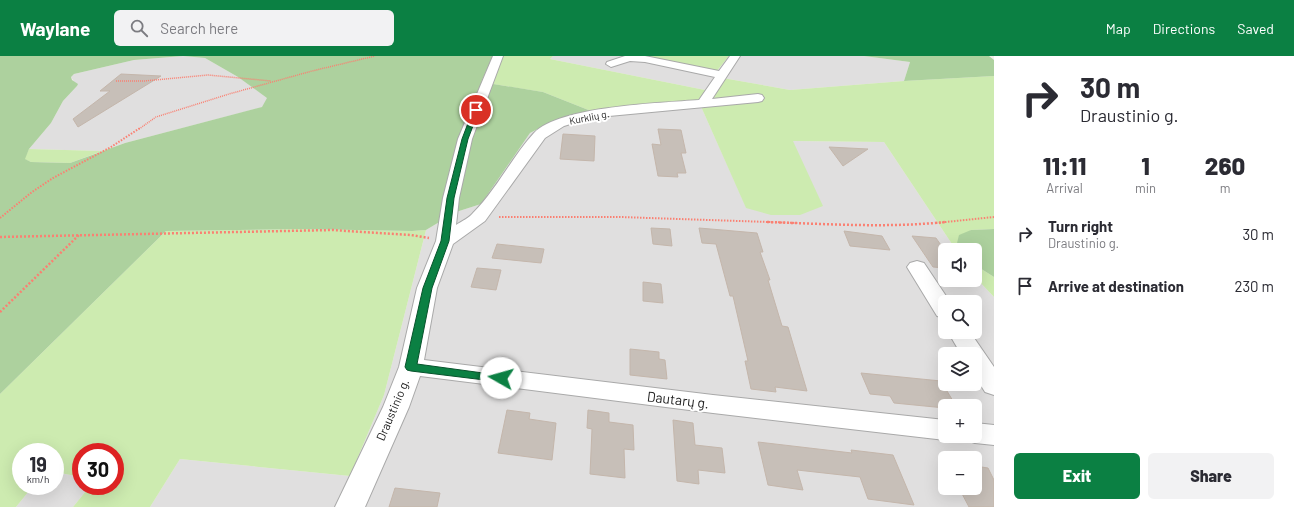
<!DOCTYPE html>
<html lang="en">
<head>
<meta charset="utf-8">
<style>
	:root { --surface:#fff; --page:#f2f2f3; --text:#2b2b33; --muted:#7c7c81; --accent:#0b8043 }
	body { margin:0; font-family:Barlow,sans-serif; background:var(--page); color:var(--text); height:100vh; display:flex; flex-direction:column; font-size:15px; white-space:nowrap }
	* { box-sizing:border-box; margin:0 }
	p { font-size:13px; color:var(--muted) }
	.icon { flex:none; width:22px; height:22px; fill:none; stroke:currentColor; stroke-width:2; stroke-linecap:round; stroke-linejoin:round }
	.map { position:relative; flex:1; overflow:hidden }
	.details { display:flex; flex-direction:column; background:var(--surface); width:300px }
	.details>* { flex:none }
	.hud { background:#fff; color:var(--text); overflow:hidden }
	.tools { position:absolute; left:938px; top:187px; display:grid; gap:8px }
	.tools a { display:grid; place-items:center; width:44px; height:44px; border-radius:6px; background:var(--surface); box-shadow:0 4px 16px #0002; font-size:20px }
	.speed { position:absolute; left:12px; top:387px; display:flex; gap:8px; font-size:20px; font-weight:700; text-align:center }
	.speed>* { display:grid; place-content:center; width:52px; height:52px; border-radius:50%; background:var(--surface); box-shadow:0 4px 16px #0002; line-height:1 }
	.speed small { font-size:10px; font-weight:400 }
	.speed .limit { border:6px solid #d22; background:#fff; color:#111 }
	.pin { position:absolute; display:grid; place-items:center; width:34px; height:34px; color:#fff; margin:-17px; border:2px solid #fff; border-radius:50%; box-shadow:0 1px 4px #0007 }
	.me { position:absolute; width:44px; margin:-22px; rotate:277deg; stroke-linejoin:round; filter:drop-shadow(0 0 3px #0008) }
	.turn { display:flex; align-items:center; gap:14px; height:84px; padding:0 20px; font-size:18px }
	.turn .icon { width:52px; height:52px; stroke-width:2.5 }
	.turn b { display:block; font-size:28px; line-height:34px }
	.eta { display:flex; justify-content:space-evenly; align-items:center; height:68px; text-align:center }
	.eta b { font-size:24px; font-weight:800; line-height:28px }
	.button { display:flex; gap:8px; margin-top:auto; padding:8px 20px }
	.button a { flex:1; height:46px; border-radius:6px; background:var(--accent); color:#fff; font-size:16px; font-weight:800; line-height:46px; text-align:center }
	.button a+a { background:var(--page); color:var(--text) }
	ul { padding:0; list-style:none }
	li { display:flex; align-items:center; gap:12px; height:52px; padding:0 20px }
	li div { flex:1 }
	li b { display:block; font-size:15px }
	li em { font-style:normal }
	header { display:flex; align-items:center; gap:24px; box-sizing:border-box; height:56px; padding:0 20px; background:var(--accent); color:#fff }
	header strong { font-size:19px }
	nav { display:flex; gap:22px; margin-inline-start:auto; font-size:14px }
	.search { width:280px; height:36px; background:var(--page); display:flex; align-items:center; gap:10px; box-sizing:border-box; padding:0 14px; border-radius:6px; color:var(--muted); font-size:15px }
	main { display:flex; flex:1; min-height:0 }
	.map>svg:first-child { display:block }
	.residential { fill:#e0dfdf; fill-rule:evenodd }
	.grass { fill:#cdebb0 }
	.forest { fill:#add19e; fill-rule:evenodd }
	.building { fill:#c7bfb8; stroke:#c4b6ab }
	.lines { fill:none; stroke-linecap:round; stroke-linejoin:round }
	.street-casing { stroke:#a9a9a9; stroke-width:2 }
	.path-far2 { stroke:#fa8072; stroke-width:1.5; stroke-dasharray:1 1; stroke-linecap:butt }
	.path-far1 { stroke:#fa8072; stroke-width:2; stroke-dasharray:1.5 1.5; stroke-linecap:butt }
	.path { stroke:#fa8072; stroke-width:2.5; stroke-dasharray:2 2; stroke-linecap:butt }
	.street { fill:#fff; fill-rule:evenodd }
	.route { fill:#0b8043; stroke:#07532c }
	.labels { text-anchor:middle; stroke-width:4; stroke-linejoin:round; paint-order:stroke }
	.far-street-label { font-size:10px; fill:#222; stroke:#fff }
	.street-label { font-size:12px; fill:#222; stroke:#fff }
	.near-street-label { font-size:14px; fill:#222; stroke:#fff }
</style>
</head>
<body>
<header>
<strong>Waylane</strong>
<div class="search"><svg class="icon" aria-label="search" viewBox="0 0 24 24"><circle cx="10" cy="10" r="6"/><path d="M15 15l6 6"/></svg>Search here</div>
<nav><a>Map</a><a>Directions</a><a>Saved</a></nav>
</header>
<main>
<div class="map">
<svg width="994" height="451" viewBox="0 0 994 451">
	<rect width="100%" height="100%" fill="#f2efe9"/>
	<path class="residential" d="M 183,0 L 205,2 L 238,21 L 268,42 L 263,51 L 125,87 L 102,95 L 29,93 L 51,67 L 63,45 L 77,30 L 71,21 L 74,18 L 134,4 Z
		M 553,0 L 639,0 L 716,16 L 729,0 L 864,0 L 910,6 L 904,25 L 790,34 L 717,21 L 705,34 L 550,3 Z
		M 699,46 L 746,151 L 792,85 L 884,86 L 956,194 L 945,194 L 945,224 L 975,224 L 975,221 L 994,241 L 994,451 L 150,451 L 180,403 L 350,420 L 384,339 L 426,174 L 456,156 L 481,148 L 530,77 L 553,65 L 591,55 ZM 945,246 L 975,246 L 975,276 L 945,276 ZM 945,298 L 975,298 L 975,328 L 945,328 ZM 945,350 L 975,350 L 975,380 L 945,380 ZM 945,402 L 975,402 L 975,432 L 945,432 Z
		M 55,416 L 81,421 L 81,430 L 90,430 L 73,451 L 16,451 L 33,430 L 55,430 Z"/>
	<path class="grass" d="M 493,0 L 553,0 L 550,3 L 705,34 L 717,21 L 790,34 L 904,25 L 994,20 L 994,173 L 971,174 L 957,187 L 960,194 L 956,194 L 884,86 L 793,85 L 823,150 L 800,159 L 771,159 L 746,152 L 699,46 L 591,55 L 543,36 L 480,26 Z
		M 639,0 L 729,0 L 716,16 Z
		M 29,93 L 102,95 L 70,107 L 31,106 L 24,103 Z
		M 299,173 L 412,175 L 426,174 L 384,339 L 350,420 L 180,403 L 150,451 L 73,451 L 90,430 L 115,430 L 115,396 L 81,396 L 81,421 L 55,416 L 55,396 L 21,396 L 21,430 L 33,430 L 16,451 L 0,451 L 0,338 L 166,175 Z
		M 975,209 L 994,221 L 994,241 L 975,221 Z"/>
	<path class="forest" d="M 0,0 L 493,0 L 481,26 L 543,36 L 591,55 L 553,65 L 530,77 L 481,148 L 456,156 L 426,174 L 412,175 L 299,173 L 166,175 L 0,338 ZM 183,0 L 205,2 L 238,21 L 267,42 L 262,51 L 125,87 L 70,107 L 31,106 L 25,103 L 29,93 L 51,67 L 63,45 L 77,30 L 78,28 L 72,24 L 71,21 L 74,18 L 134,4 Z
		M 864,0 L 989,0 L 994,4 L 994,20 L 904,25 L 910,6 Z
		M 994,173 L 994,221 L 975,209 L 975,194 L 960,194 L 957,187 L 959,179 L 971,174 Z"/>
	<path class="building" d="M 121,18 L 161,20 L 78,71 L 73,63 L 110,35 L 100,35 Z
		M 658,73 L 681,74 L 686,97 L 681,97 L 686,117 L 677,117 L 678,121 L 658,120 L 652,88 L 661,89 Z
		M 563,78 L 595,80 L 594,105 L 560,103 Z
		M 829,91 L 868,93 L 843,110 Z
		M 651,172 L 670,173 L 672,190 L 653,188 Z
		M 699,172 L 757,177 L 763,196 L 760,196 L 770,224 L 768,224 L 782,270 L 788,271 L 807,335 L 775,331 L 776,336 L 751,333 L 745,305 L 748,305 L 733,240 L 730,240 L 716,188 L 702,187 Z
		M 844,175 L 882,180 L 890,194 L 850,190 Z
		M 912,180 L 936,182 L 945,195 L 945,212 L 933,211 Z
		M 497,188 L 544,193 L 541,207 L 492,202 Z
		M 477,212 L 501,214 L 496,234 L 471,231 Z
		M 643,226 L 661,228 L 663,247 L 643,245 Z
		M 630,293 L 659,296 L 659,303 L 665,304 L 667,323 L 630,319 Z
		M 861,317 L 941,325 L 956,350 L 945,350 L 945,352 L 894,347 L 890,340 L 870,338 Z
		M 507,354 L 530,357 L 529,363 L 556,367 L 552,404 L 498,397 Z
		M 588,354 L 609,357 L 609,366 L 633,369 L 634,394 L 624,393 L 625,422 L 590,418 L 592,373 L 587,372 Z
		M 673,364 L 693,367 L 695,389 L 722,392 L 725,417 L 698,414 L 699,428 L 677,425 Z
		M 758,386 L 852,397 L 851,394 L 893,399 L 914,449 L 868,443 L 860,421 L 797,414 L 803,434 L 768,429 Z
		M 975,410 L 988,412 L 994,424 L 994,451 L 969,451 L 959,432 L 975,432 Z
		M 395,432 L 440,437 L 437,451 L 389,451 Z"/>
	<g class="lines">
		<defs>
			<path id="street" d="M 493,0 L 503,0 L 472,83 L 459,142 L 456,169 C 462,165 469,162 473,157 C 497,133 512,101 534,77 C 560,50 660,47 699,44 L 715,21 L 645,6 L 630,5 L 611,11 L 606,8 L 607,6 L 625,0 L 645,0 L 719,15 L 730,0 L 740,0 L 712,43 L 758,38 L 762,39 L 764,42 L 762,45 L 758,46 L 609,60 L 580,65 L 564,70 L 545,82 L 485,165 L 453,188 L 437,232 L 424,304 L 713,339 L 945,364 L 945,380 L 955,380 L 954,381 L 945,384 L 713,357 L 420,320 L 409,351 L 365,451 L 335,451 L 383,351 L 399,311 L 417,232 L 436,185 L 443,142 L 458,83 Z
				M 917,205 L 924,207 L 950,246 L 945,246 L 945,262 L 937,260 L 907,211 L 910,207 Z
				M 948,276 L 970,276 L 994,311 L 994,339 L 985,336 L 975,320 L 975,298 L 961,298 Z
				M 975,367 L 994,369 L 994,389 L 975,387 L 966,384 L 963,380 L 975,380 Z"/>
		</defs>
		<use href="#street" class="street-casing"/>
		<path class="path-far2" d="M 116,25 L 144,25 L 208,19 L 271,25
			M 139,73 L 156,61 L 229,38 L 312,15 L 375,0"/>
		<path class="path-far1" d="M 499,161 L 620,161 L 798,167
			M 0,162 L 32,136 L 53,122 L 111,91 L 140,72
			M 936,167 L 994,161"/>
		<path class="path" d="M 767,166 C 827,168 887,172 946,166
			M 0,181 L 332,174 L 411,179 L 429,182
			M 0,256 L 79,179"/>
		<use href="#street" class="street"/>
	</g>
	<path class="route" d="M 476,52 L 479,54 L 468,83 L 454,142 L 449,185 L 432,232 L 417,308 L 505,320 L 507,322 L 505,325 L 501,326 L 411,315 L 407,314 L 405,311 L 423,232 L 441,185 L 447,142 L 462,83 L 473,54 Z"/>
	<g class="labels">
		<g class="far-street-label">
			<text transform="translate(589 61) rotate(-11)" y="4">Kurklių g.</text>
		</g>
		<g class="street-label">
			<text transform="translate(393 354) rotate(-67)" y="4">Draustinio g.</text>
		</g>
		<g class="near-street-label">
			<text transform="translate(678 344) rotate(7)" y="5">Dautarų g.</text>
		</g>
	</g>
</svg>
<div class="tools">
<a><svg class="icon" aria-label="sound" viewBox="0 0 24 24"><path d="M4 9h4l5-4v14l-5-4H4zM17 9q2 3 0 6"/></svg></a>
<a><svg class="icon" aria-label="search" viewBox="0 0 24 24"><circle cx="10" cy="10" r="6"/><path d="M15 15l6 6"/></svg></a>
<a><svg class="icon" aria-label="layers" viewBox="0 0 24 24"><path d="M12 4l9 5-9 5-9-5zM3 14l9 5 9-5"/></svg></a>
<a>+</a>
<a>−</a>
</div>
<div class="speed"><div>19<small>km/h</small></div><div class="limit">30</div></div>
<div class="pin" style="left:476px;top:54px;background:#d93025"><svg class="icon" aria-label="arrive" viewBox="0 0 24 24"><path d="M6 21V4h12l-3 4 3 4H6"/></svg></div>
<svg class="me" style="left:501px;top:322px" viewBox="-20 -20 40 40"><circle r="19" fill="#fff"/><path d="M0-13L10 11 0 6-10 11z" fill="#0b8043"/></svg>
</div>
<section class="details">
<div class="hud">
<div class="turn"><svg class="icon" aria-label="right" viewBox="0 0 24 24"><path d="M7 20v-9h11M14 6l5 5-5 5"/></svg><div><b>30 m</b>Draustinio g.</div></div>
</div>
<div class="eta">
<div><b>11:11</b><p>Arrival</p></div>
<div><b>1</b><p>min</p></div>
<div><b>260</b><p>m</p></div>
</div>
<ul>
<li><svg class="icon" aria-label="right" viewBox="0 0 24 24"><path d="M7 20v-9h11M14 6l5 5-5 5"/></svg><div><b>Turn right</b><p>Draustinio g.</p></div><em>30 m</em></li>
<li><svg class="icon" aria-label="arrive" viewBox="0 0 24 24"><path d="M6 21V4h12l-3 4 3 4H6"/></svg><div><b>Arrive at destination</b></div><em>230 m</em></li>
</ul>
<div class="button"><a>Exit</a><a>Share</a></div>
</section>
</main>
</body>
</html>
